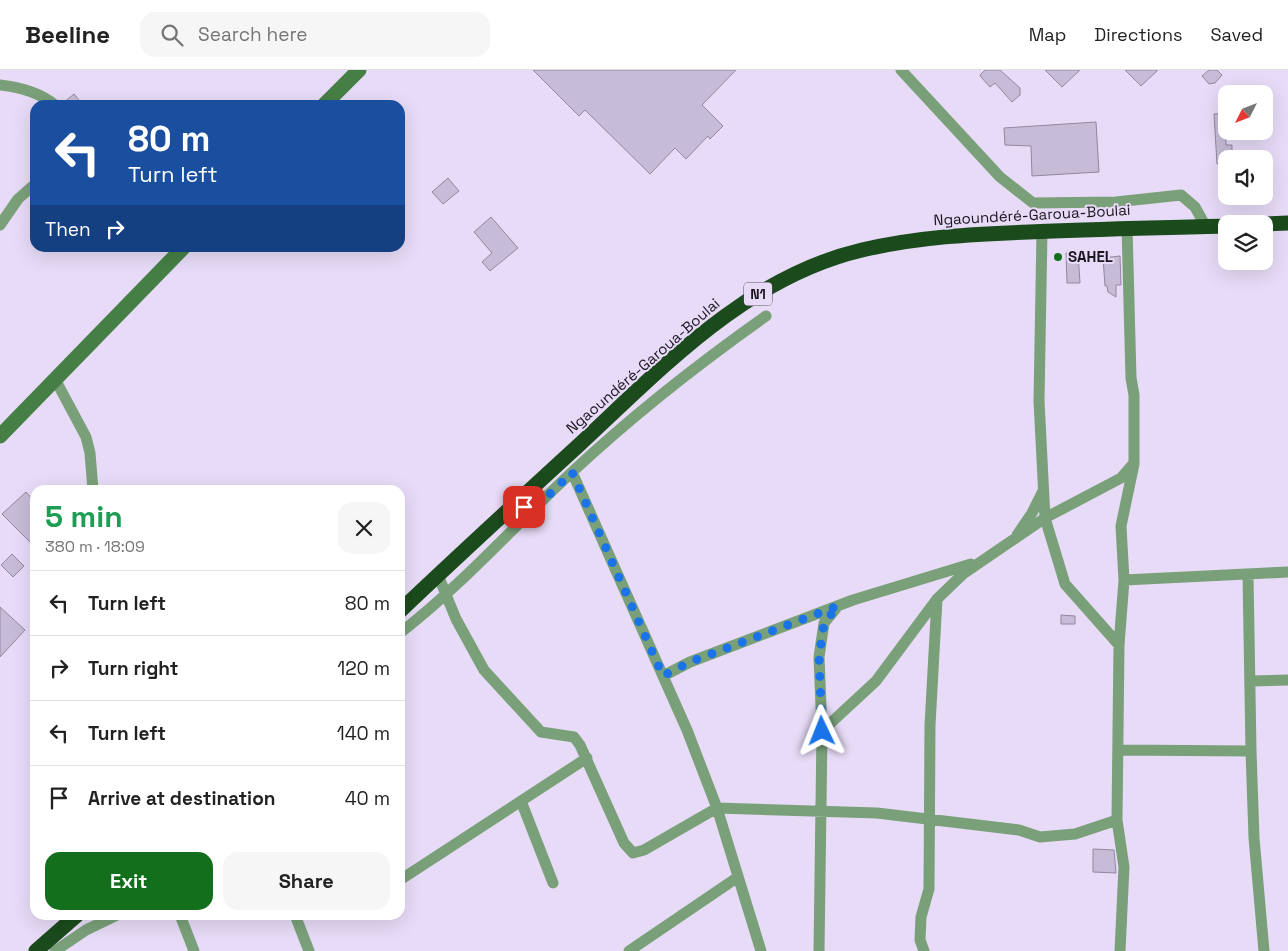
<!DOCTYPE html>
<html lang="en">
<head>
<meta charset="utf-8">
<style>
	:root { --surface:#fff; --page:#f6f6f6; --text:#222; --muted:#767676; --line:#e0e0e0; --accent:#136f1b }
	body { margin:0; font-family:"Space Grotesk",sans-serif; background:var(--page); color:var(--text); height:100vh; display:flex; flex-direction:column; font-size:19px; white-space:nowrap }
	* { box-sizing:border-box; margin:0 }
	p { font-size:16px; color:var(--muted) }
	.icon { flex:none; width:28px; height:28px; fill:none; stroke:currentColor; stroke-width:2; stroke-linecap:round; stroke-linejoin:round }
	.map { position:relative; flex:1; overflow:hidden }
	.sheet { position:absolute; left:30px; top:415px; width:375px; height:435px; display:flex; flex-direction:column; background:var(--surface); border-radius:15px; box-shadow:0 5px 20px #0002 }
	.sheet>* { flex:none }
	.guide { position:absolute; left:30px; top:30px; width:375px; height:152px; border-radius:15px; box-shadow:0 5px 20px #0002; background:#1a4fa0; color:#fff; overflow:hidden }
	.needle { width:32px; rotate:228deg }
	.tools { position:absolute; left:1218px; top:15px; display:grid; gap:10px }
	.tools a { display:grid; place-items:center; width:55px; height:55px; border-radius:10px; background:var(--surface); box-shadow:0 5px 20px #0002; font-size:25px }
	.pin { position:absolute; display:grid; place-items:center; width:42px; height:42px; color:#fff; margin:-21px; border-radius:10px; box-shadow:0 2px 8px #0006 }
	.me { position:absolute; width:55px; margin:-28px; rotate:358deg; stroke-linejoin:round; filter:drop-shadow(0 0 4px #0008) }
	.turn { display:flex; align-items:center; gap:18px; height:105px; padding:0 15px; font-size:22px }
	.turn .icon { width:65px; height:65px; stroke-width:2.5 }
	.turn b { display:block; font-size:35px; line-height:42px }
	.then { display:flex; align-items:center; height:48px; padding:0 15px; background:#0003; gap:10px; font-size:19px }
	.round { display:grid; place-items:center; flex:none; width:52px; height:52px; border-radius:15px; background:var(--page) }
	.head { display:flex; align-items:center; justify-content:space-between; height:85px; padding:0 15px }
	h1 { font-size:30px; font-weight:700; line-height:38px; color:#1e9e55 }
	.cta { display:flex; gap:10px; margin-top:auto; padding:10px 15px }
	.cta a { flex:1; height:58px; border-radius:15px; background:var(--accent); color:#fff; font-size:20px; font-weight:700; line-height:58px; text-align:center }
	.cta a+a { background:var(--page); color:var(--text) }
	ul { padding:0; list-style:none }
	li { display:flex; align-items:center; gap:15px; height:65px; padding:0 15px; border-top:1px solid var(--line) }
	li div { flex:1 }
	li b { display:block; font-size:19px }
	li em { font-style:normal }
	header { display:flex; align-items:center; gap:30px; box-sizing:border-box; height:70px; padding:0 25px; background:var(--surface); border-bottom:1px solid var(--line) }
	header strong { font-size:24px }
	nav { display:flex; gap:28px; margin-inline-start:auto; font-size:18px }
	.search { width:350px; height:45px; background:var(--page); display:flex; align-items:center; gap:12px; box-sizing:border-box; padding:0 18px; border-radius:15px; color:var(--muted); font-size:19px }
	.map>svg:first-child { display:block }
	.building { fill:#c7bcd7; stroke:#9287a0 }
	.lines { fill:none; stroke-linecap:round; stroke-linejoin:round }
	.street { stroke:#7aa079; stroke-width:11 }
	.secondary { stroke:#467f46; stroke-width:15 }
	.highway { stroke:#1b4b1c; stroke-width:15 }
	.route { stroke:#1a73e8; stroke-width:9; stroke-dasharray:0 16.2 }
	.poi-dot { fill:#136f1b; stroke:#e7dbf7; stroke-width:2 }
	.labels { text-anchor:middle; stroke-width:4; stroke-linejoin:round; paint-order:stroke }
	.shield { fill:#e7dbf7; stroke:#585160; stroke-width:1 }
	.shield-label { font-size:14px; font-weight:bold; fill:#1a161f }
	.street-label { font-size:15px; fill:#1a161f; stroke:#e7dbf7 }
	.poi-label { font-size:15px; font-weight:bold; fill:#1a161f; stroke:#e7dbf7; text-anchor:start }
</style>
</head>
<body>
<header>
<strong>Beeline</strong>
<div class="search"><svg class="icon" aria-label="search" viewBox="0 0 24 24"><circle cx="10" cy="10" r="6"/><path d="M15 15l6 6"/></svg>Search here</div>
<nav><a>Map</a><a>Directions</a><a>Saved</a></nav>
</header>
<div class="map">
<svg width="1288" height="881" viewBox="0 0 1288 881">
	<rect width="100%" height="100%" fill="#e7dbf7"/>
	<path class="building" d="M 533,0 L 736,0 L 702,35 L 723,56 L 710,69 L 708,66 L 686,89 L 675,78 L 650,104 L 585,40 L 579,46 Z
		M 985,0 L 1000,0 L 1020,18 L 1020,25 L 1012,32 L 995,13 L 990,17 L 981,7 L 980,5 Z
		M 1045,0 L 1080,0 L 1062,17 Z
		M 1125,0 L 1158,0 L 1141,16 Z
		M 1209,0 L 1217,0 L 1222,5 L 1215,13 L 1209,14 L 1202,6 Z
		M 74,24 L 83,35 L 62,35 L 62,34 Z
		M 1226,43 L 1226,75 L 1232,75 L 1232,89 L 1226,89 L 1226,93 L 1217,94 L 1214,44 Z
		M 1096,52 L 1099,102 L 1032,106 L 1031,76 L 1005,75 L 1004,58 Z
		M 448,108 L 459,121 L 443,134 L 432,122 Z
		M 491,147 L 518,178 L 490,201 L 482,192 L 492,183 L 474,162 Z
		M 1078,182 L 1080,213 L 1067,213 L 1066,183 Z
		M 1120,186 L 1121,215 L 1116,215 L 1116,227 L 1108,222 L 1107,216 L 1105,216 L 1103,188 Z
		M 26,422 L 35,432 L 35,477 L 2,444 Z
		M 12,484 L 24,496 L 13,507 L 1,495 Z
		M 0,537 L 25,560 L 0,587 Z
		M 1061,545 L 1075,546 L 1075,554 L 1061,554 Z
		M 1093,779 L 1114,780 L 1116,803 L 1093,802 Z"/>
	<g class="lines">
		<path class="street" d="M 901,0 L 1000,107 L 1033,133 L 1116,132 L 1181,125 L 1195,137 L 1206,157
			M 0,15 C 19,17 40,23 55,35
			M 0,155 L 18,129 L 35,114
			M 1042,161 L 1039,331 L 1045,448 L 1065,514 L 1119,575
			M 55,309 L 86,367 L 90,383 L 93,420
			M 572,402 L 687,660 L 717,738 L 761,881
			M 1017,465 L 1032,443 L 1043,421
			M 438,505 L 456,549 L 484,600 L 541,662 L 574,667 L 580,675 L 624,773 L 633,783 L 644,780 L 717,738 L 877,743 L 1019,760 L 1040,767 L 1075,764 L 1117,750
			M 1248,505 L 1251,681 L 1254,768 L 1264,881
			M 1124,510 L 1288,502
			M 400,563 C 462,515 514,456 571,403 C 632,346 698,294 766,246
			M 663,606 L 690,592 L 853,530 L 971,494
			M 1250,611 L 1288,610
			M 822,661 L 876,611 L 937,529 L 963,504 L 1045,448 L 1121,408 L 1133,394
			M 1118,680 L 1251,681
			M 521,731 L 553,813
			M 400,810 L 587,688
			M 180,845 L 194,881
			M 295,845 L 309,881
			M 55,881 L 86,860 L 117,845
			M 629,881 L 738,807
			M 819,881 L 822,661 L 819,587 L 824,553 L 838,536
			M 924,881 L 920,870 L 921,847 L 929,819 L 930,655 L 937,529
			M 1120,881 L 1124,797 L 1117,750 L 1119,575 L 1124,510 L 1121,456 L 1134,394 L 1134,325 L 1131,308 L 1127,157"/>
		<path class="secondary" d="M 324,35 L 359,0
			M 0,366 L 183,178"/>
		<path class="highway" d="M 1264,154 L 1288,153
			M 400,541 C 459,485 520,429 580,374 C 663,297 747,207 862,180 C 917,167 973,164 1029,162 C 1095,159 1161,158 1226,156
			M 36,881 L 77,845"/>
	</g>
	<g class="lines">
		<path class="route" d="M 524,437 L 536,438 L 572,402 L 663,606 L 690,592 L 838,536 L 824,553 L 819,587 L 822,661"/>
	</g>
	<circle class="poi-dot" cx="1058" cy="187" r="5"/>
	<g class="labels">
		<rect class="shield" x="744" y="212.5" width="28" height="23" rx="4"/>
		<g class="shield-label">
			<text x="758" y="229">N1</text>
		</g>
		<g class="street-label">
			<text transform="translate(1032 145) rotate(-3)" y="5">Ngaoundéré-Garoua-Boulai</text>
			<text transform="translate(643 296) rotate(-41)" y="5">Ngaoundéré-Garoua-Boulai</text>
		</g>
		<g class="poi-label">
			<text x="1068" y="192">SAHEL</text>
		</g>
	</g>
</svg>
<div class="tools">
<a><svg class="needle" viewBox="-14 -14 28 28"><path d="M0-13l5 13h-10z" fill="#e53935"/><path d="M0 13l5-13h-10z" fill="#767676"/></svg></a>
<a><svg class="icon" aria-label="sound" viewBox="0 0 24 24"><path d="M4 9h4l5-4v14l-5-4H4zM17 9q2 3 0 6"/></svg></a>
<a><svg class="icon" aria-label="layers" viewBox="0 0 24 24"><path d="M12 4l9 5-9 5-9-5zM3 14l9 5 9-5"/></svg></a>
</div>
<div class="pin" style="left:524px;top:437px;background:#d93025"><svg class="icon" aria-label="arrive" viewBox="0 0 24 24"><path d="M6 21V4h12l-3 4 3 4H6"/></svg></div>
<svg class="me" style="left:822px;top:661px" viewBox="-20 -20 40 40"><path d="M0-17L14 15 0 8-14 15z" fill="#1a73e8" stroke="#fff" stroke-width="4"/></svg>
<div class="guide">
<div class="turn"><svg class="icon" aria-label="left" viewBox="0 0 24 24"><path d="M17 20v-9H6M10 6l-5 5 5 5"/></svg><div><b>80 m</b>Turn left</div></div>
<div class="then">Then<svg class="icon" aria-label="right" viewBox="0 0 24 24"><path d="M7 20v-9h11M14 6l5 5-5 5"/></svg></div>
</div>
<section class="sheet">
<div class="head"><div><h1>5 min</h1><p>380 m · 18:09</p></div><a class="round"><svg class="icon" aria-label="close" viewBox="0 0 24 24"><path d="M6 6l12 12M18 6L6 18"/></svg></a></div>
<ul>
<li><svg class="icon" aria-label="left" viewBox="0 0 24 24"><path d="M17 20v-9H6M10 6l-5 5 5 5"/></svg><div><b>Turn left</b></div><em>80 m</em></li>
<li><svg class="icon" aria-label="right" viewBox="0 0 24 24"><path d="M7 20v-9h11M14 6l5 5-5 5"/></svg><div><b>Turn right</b></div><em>120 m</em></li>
<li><svg class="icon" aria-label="left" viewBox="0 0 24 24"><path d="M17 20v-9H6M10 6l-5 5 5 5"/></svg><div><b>Turn left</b></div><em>140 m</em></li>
<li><svg class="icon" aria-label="arrive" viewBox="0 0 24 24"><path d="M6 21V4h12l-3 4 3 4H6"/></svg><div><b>Arrive at destination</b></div><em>40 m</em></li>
</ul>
<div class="cta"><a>Exit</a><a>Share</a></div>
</section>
</div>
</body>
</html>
